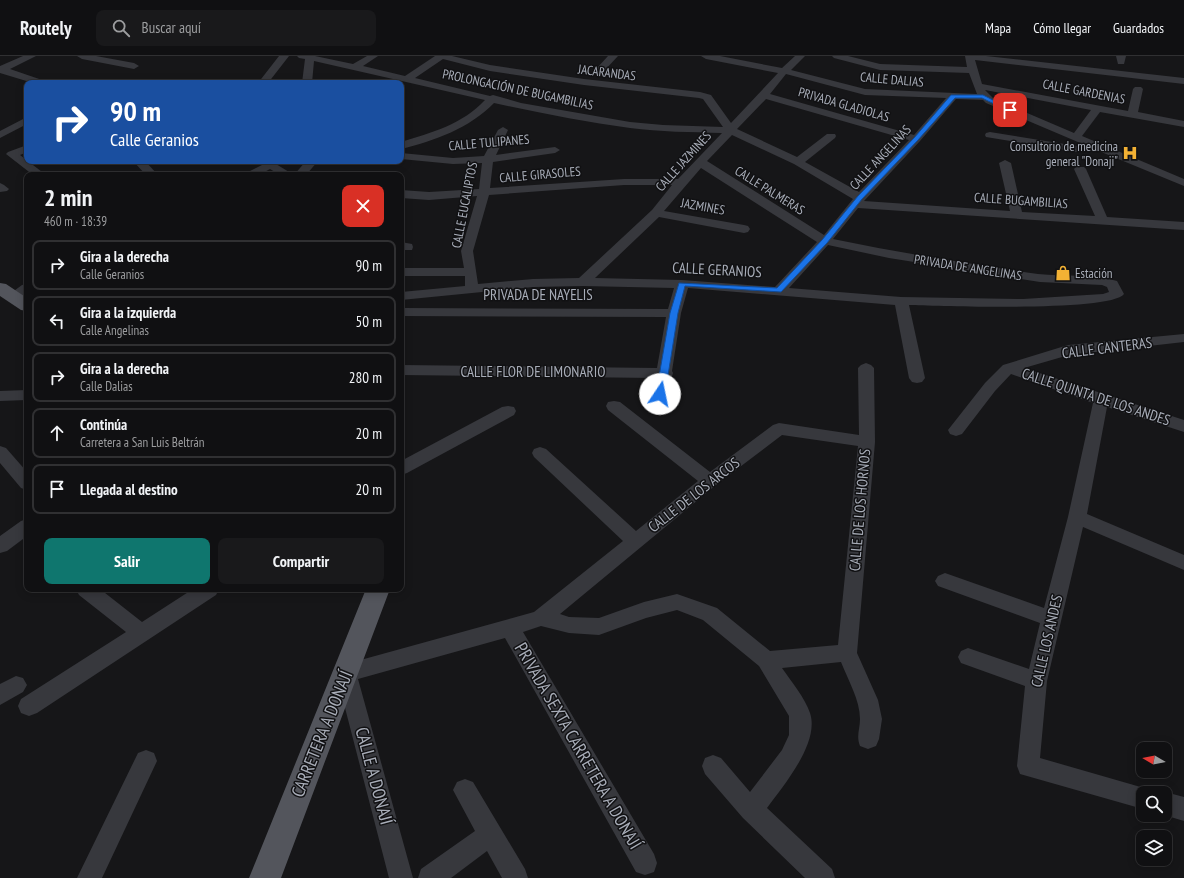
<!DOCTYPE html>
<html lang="es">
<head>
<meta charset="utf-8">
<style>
	:root { --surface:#101012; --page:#19191b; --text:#f1f3f6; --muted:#9c9d9f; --line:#303032; --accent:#0f766e }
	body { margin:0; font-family:"PT Sans Narrow",sans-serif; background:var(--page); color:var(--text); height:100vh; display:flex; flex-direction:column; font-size:15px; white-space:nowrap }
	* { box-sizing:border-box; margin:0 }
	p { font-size:13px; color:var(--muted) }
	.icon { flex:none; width:22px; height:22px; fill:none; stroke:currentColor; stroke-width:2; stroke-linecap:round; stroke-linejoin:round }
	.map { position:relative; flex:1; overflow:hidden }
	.side { position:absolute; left:24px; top:116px; width:380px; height:420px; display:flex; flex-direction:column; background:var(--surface); border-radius:8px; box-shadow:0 2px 10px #0003,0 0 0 1px var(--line) }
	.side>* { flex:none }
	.top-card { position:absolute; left:24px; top:24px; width:380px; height:84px; border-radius:8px; box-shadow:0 2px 10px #0003,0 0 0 1px var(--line); background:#1a4fa0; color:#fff; overflow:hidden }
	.needle { width:26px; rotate:280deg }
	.buttons { position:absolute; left:1136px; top:686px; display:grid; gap:8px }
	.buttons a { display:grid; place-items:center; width:36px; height:36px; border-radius:8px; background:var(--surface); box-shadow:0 2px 10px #0003,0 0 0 1px var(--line); font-size:20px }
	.pin { position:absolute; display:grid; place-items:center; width:34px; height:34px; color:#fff; margin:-17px; border-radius:8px; box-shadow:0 2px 6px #0006 }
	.me { position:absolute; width:44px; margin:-22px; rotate:11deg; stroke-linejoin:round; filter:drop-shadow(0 0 3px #0008) }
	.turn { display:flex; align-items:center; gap:14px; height:84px; padding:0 20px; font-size:18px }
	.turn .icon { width:52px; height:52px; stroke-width:2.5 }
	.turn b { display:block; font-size:28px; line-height:34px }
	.round { display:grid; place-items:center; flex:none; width:42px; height:42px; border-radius:8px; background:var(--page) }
	.summary { display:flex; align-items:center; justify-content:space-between; height:68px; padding:0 20px }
	h1 { font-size:24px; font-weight:700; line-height:30px }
	.cta { display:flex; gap:8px; margin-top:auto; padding:8px 20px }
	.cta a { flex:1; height:46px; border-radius:8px; background:var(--accent); color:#fff; font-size:16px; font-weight:700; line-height:46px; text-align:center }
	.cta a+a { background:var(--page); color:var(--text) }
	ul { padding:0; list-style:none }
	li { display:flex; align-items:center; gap:12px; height:50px; margin:0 8px 6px; padding:0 12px; border:2px solid var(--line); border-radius:8px }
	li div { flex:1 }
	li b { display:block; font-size:15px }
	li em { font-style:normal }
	header { display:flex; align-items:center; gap:24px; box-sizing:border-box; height:56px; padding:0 20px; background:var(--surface); border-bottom:1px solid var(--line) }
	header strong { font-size:19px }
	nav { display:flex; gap:22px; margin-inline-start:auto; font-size:14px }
	.search { width:280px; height:36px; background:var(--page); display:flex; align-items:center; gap:10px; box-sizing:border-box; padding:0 14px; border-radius:8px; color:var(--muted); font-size:15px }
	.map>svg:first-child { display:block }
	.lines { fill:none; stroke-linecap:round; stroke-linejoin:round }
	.minor { fill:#37383d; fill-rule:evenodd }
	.major { fill:#53555c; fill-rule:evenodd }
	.route { fill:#1a73e8; stroke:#114b97 }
	.labels { text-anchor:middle; stroke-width:3; stroke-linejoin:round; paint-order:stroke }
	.far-street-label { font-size:13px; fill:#a8adb8; stroke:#111113 }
	.far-poi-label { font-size:13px; fill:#a8adb8; stroke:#111113; text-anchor:end }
	.street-label { font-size:15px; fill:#a8adb8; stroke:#111113 }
	.near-street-label { font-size:18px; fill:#a8adb8; stroke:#111113 }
</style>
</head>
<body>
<header>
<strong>Routely</strong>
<div class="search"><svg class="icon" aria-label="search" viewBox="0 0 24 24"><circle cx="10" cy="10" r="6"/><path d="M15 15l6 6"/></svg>Buscar aquí</div>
<nav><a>Mapa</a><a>Cómo llegar</a><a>Guardados</a></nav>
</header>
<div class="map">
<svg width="1184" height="822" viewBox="0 0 1184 822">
	<rect width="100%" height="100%" fill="#161618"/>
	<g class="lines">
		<path class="minor" d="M 23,0 L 36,0 L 10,13 L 45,25 L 47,27 L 33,27 L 0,17 L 0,10 Z
			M 77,0 L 96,0 L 134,7 L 139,10 L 134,13 L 82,3 Z
			M 279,0 L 289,0 L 268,27 L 258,27 Z
			M 297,0 L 315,0 L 353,8 L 367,0 L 378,0 L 363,10 L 405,20 L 435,0 L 452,0 L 490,9 L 584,23 L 700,36 L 711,39 L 731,67 L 778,17 L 706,3 L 701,0 L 720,0 L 782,12 L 795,0 L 805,0 L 791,14 L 865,33 L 977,38 L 969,17 L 880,14 L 834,2 L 832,0 L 848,0 L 880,8 L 967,11 L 965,0 L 986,0 L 1184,22 L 1184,28 L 975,4 L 982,28 L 1128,55 L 1133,33 L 1135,31 L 1141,31 L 1143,33 L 1138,56 L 1184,65 L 1184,71 L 1100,56 L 1082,80 L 1184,123 L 1184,130 L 1094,93 L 1089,95 L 1077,96 L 986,81 L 985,79 L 986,77 L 990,76 L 1077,90 L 1085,89 L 986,47 L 983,44 L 956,43 L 920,85 L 864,145 L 1010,155 L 999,107 L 1005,104 L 1011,107 L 1022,156 L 1095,160 L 1074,113 L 1076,111 L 1084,111 L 1086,113 L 1107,161 L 1184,166 L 1184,174 L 858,152 L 833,183 C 901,197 970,208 1038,218 C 1064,221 1091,217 1117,225 L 1124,238 C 1111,256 938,250 909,249 L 925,322 L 922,326 L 917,327 L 912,326 L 909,322 L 895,249 L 688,232 L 681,257 L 672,315 L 673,317 L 666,342 L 660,343 L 654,342 L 652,338 L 655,322 L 401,319 L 401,309 L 657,312 L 666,261 L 401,260 L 401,252 L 668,253 L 674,232 L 583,230 L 533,231 L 401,244 L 401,236 L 465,230 L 465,220 L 401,220 L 401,212 L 464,212 L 461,195 L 477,140 L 429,144 L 401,142 L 401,134 L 429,136 L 479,133 L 482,107 L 453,108 L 401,103 L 401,97 L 453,102 L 484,100 L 498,74 L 503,71 L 508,74 L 496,99 L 555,91 L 560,94 L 555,97 L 493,106 L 490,132 L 624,123 L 678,123 L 722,77 C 691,76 660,76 630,72 C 585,66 539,57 494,47 C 470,72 434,85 401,93 L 401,86 C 431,77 463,68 485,44 L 314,5 L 312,27 L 302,27 L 305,3 L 299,2 ZM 443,3 L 490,15 L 584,29 L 699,42 L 703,43 L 723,71 L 663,69 L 630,66 L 521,47 L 493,39 L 490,40 L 415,22 ZM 786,18 L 865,39 L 946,42 L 914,79 L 770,38 ZM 985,34 L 1091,54 L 1074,77 L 994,43 ZM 766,43 L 909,84 L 859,136 L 805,106 L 835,82 L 836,80 L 835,78 L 827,78 L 797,101 L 737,73 ZM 732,79 L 794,108 L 853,143 L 824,179 L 707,105 ZM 701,112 L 817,186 L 775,231 L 682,224 L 595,222 L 659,161 L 744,177 L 748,176 L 750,173 L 748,170 L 744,169 L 664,155 ZM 624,129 L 672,129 L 652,154 L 579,222 L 533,223 L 478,228 L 473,195 L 489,139 ZM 828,189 L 889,202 L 1040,226 L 1102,229 L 1107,231 L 1109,236 L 1103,238 L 1023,243 L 901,241 L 789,232 Z
			M 608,0 L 618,0 L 605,14 L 599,14 L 597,12 Z
			M 1116,0 L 1126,0 L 1124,8 L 1118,8 Z
			M 27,61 L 27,68 L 0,82 L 0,75 Z
			M 27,89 L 27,96 L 20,99 L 46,119 L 33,119 L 6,98 L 8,96 Z
			M 133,105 L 145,105 L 158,119 L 146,119 Z
			M 257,105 L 271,105 L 294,119 L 280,119 L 270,113 L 259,119 L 244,119 L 246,117 L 262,109 Z
			M 306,105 L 318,105 L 306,119 L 294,119 Z
			M 0,127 L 4,129 L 9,133 L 7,135 L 0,136 Z
			M 401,186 L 412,188 L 413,191 L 412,194 L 401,194 Z
			M 27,228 L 27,238 C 21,242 17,245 9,243 L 7,240 L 22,229 Z
			M 1184,278 L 1184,286 L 1069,299 L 1024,312 L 1184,364 L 1184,376 L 1107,351 L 1087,458 L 1184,499 L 1184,514 L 1083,471 L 1047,625 L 1040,702 L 1151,734 L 1153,737 L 1143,737 L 1143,753 L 1020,718 L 1017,710 L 1025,630 L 961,607 L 958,601 L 961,595 L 968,592 L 1029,613 L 1040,567 L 938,530 L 935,525 L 938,520 L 945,517 L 1044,552 L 1068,461 L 1093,347 L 1011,318 L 995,335 L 962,378 L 956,380 L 950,378 L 948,374 L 985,327 L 1003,309 L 1068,289 Z
			M 866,307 L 871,309 L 874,312 L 875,386 L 857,597 L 878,644 L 882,663 L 879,683 L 876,690 L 868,693 L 860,690 C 856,680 860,673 860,663 C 860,644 848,624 841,606 L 782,612 C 791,625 805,642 810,657 C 820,687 783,730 767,752 L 832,813 L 835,822 L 805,822 L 743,762 L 705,718 L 702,710 L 705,702 L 713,699 L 721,702 L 750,736 L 782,694 L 789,679 L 789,660 L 759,610 L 703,564 L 677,554 L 646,562 L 599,579 L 569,577 L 541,570 L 523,576 L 654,798 L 657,807 L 654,816 L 645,819 L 636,816 L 505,582 L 358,623 L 413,822 L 389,822 L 336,617 L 339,610 L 346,608 L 534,556 L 623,485 L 534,401 L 532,397 L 534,393 L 540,391 L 546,393 L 636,475 L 698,425 L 608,354 L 606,350 L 608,346 L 614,345 L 620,346 L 710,416 L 773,369 L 779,367 L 859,379 L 858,312 L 861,309 ZM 782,379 L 858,390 L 838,589 L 770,595 L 717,552 L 677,538 L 644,546 L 599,562 L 569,561 L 560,558 L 716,429 Z
			M 27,334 L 27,344 L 0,345 L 0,335 Z
			M 508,350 L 514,351 L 516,355 L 514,359 L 407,417 L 401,419 L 401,405 L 502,351 Z
			M 0,390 L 6,392 L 27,416 L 27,434 L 21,432 L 0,407 Z
			M 27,463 L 27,480 L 7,495 L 0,497 L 0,480 L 21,465 Z
			M 76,533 L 100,533 L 142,566 L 193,533 L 219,533 L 216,539 L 37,657 L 29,660 L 21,657 L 18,650 L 21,643 L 126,576 L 79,539 Z
			M 16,620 L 23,622 L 27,629 L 23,636 L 0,649 L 0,628 Z
			M 146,694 L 154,697 L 157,705 L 102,822 L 77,822 L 138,697 Z
			M 465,723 L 473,726 L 525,813 L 528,822 L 502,822 L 487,795 L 451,822 L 418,822 L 421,813 L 475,775 L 453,734 L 457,726 Z
			M 1165,736 L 1184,741 L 1184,765 L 1164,759 L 1165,759 L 1165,737 L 1164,737 Z"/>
		<path class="major" d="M 0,227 L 6,228 L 27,242 L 27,255 L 21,254 L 0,240 Z
			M 366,533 L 390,533 L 281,822 L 249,822 Z"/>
	</g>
	<path class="route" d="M 951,39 L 983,39 L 1013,54 L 1008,55 L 982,42 L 955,42 L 918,84 L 862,143 L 827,187 L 781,236 L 685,230 L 678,257 L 665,338 L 660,340 L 656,338 L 670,257 L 679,227 L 777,232 L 822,184 L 858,140 L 914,82 Z"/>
	<defs>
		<symbol id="hospital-bare" viewBox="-9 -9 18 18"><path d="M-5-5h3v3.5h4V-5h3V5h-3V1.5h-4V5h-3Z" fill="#f2b134" stroke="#111113" stroke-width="2.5" paint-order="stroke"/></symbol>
		<symbol id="shop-bare" viewBox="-9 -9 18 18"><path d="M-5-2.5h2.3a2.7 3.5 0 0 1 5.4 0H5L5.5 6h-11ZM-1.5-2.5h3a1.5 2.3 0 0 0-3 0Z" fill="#f2b134" stroke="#111113" stroke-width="2.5" paint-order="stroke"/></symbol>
	</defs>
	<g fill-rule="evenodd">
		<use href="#hospital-bare" x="1119" y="86" width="22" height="22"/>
		<use href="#shop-bare" x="1052" y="206" width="22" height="22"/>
	</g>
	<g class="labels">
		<g class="far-street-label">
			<text transform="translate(607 16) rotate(7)" y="5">JACARANDAS</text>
			<text transform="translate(892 23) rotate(5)" y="5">CALLE DALIAS</text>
			<text transform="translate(518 33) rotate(12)" y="5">PROLONGACIÓN DE BUGAMBILIAS</text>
			<text transform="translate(1084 35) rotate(11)" y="5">CALLE GARDENIAS</text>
			<text transform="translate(844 48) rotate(16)" y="5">PRIVADA GLADIOLAS</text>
			<text transform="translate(489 86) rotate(-5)" y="5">CALLE TULIPANES</text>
			<text transform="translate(880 101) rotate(-47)" y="5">CALLE ANGELINAS</text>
			<text transform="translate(683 105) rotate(-48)" y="5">CALLE JAZMINES</text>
			<text transform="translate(540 118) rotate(-5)" y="5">CALLE GIRASOLES</text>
			<text transform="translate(770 134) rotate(32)" y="5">CALLE PALMERAS</text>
			<text transform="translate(1021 144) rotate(4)" y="5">CALLE BUGAMBILIAS</text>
			<text transform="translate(464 149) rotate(-79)" y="5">CALLE EUCALIPTOS</text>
			<text transform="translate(703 150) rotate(10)" y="5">JAZMINES</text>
			<text transform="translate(968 211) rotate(9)" y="5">PRIVADA DE ANGELINAS</text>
		</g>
		<g class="far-poi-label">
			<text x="1118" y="95">Consultorio de medicina<tspan x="1118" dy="15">general "Donaji"</tspan></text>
			<text x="1075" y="222" text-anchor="start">Estación</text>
		</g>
		<g class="street-label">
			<text transform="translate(717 214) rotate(3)" y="5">CALLE GERANIOS</text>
			<text x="538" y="244">PRIVADA DE NAYELIS</text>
			<text transform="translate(1107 292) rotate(-7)" y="5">CALLE CANTERAS</text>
			<text x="533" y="321">CALLE FLOR DE LIMONARIO</text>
			<text transform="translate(1096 341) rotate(18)" y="5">CALLE QUINTA DE LOS ANDES</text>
			<text transform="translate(694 439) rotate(-38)" y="5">CALLE DE LOS ARCOS</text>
			<text transform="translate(860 454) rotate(-85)" y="5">CALLE DE LOS HORNOS</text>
			<text transform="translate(1047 585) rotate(-77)" y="5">CALLE LOS ANDES</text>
		</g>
		<g class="near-street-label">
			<text transform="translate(322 678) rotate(-68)" y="6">CARRETERA A DONAJÍ</text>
			<text transform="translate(578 690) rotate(60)" y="6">PRIVADA SEXTA CARRETERA A DONAJÍ</text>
			<text transform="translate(374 720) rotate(75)" y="6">CALLE A DONAJÍ</text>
		</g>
	</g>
</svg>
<div class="buttons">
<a><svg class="needle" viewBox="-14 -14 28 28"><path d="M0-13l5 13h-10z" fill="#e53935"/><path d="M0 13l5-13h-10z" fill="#9c9d9f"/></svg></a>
<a><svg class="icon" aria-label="search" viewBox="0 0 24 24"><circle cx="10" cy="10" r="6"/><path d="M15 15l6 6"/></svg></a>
<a><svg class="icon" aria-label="layers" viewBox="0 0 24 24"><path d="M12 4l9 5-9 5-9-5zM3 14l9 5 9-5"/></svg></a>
</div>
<div class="pin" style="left:1010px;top:54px;background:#d93025"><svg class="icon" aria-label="arrive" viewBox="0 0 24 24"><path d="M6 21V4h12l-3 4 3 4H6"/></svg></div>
<svg class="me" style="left:660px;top:338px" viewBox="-20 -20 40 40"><circle r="19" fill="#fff"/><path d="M0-13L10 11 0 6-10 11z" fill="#1a73e8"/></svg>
<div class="top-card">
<div class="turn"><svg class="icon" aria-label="right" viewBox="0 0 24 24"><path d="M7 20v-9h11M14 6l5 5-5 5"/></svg><div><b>90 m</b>Calle Geranios</div></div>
</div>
<section class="side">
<div class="summary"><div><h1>2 min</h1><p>460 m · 18:39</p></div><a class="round" style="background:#d93025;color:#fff"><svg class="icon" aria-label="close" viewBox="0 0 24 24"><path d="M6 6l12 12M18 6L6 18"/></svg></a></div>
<ul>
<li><svg class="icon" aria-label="right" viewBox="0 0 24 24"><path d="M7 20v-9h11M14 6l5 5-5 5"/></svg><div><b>Gira a la derecha</b><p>Calle Geranios</p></div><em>90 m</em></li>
<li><svg class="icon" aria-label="left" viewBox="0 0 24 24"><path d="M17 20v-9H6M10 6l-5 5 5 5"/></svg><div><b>Gira a la izquierda</b><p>Calle Angelinas</p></div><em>50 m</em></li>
<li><svg class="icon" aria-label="right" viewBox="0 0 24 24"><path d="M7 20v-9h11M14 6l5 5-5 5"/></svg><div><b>Gira a la derecha</b><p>Calle Dalias</p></div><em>280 m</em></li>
<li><svg class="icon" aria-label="ahead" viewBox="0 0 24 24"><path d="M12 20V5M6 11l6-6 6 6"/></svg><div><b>Continúa</b><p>Carretera a San Luis Beltrán</p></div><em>20 m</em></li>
<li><svg class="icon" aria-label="arrive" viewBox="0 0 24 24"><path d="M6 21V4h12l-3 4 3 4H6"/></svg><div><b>Llegada al destino</b></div><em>20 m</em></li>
</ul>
<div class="cta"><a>Salir</a><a>Compartir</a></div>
</section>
</div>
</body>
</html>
